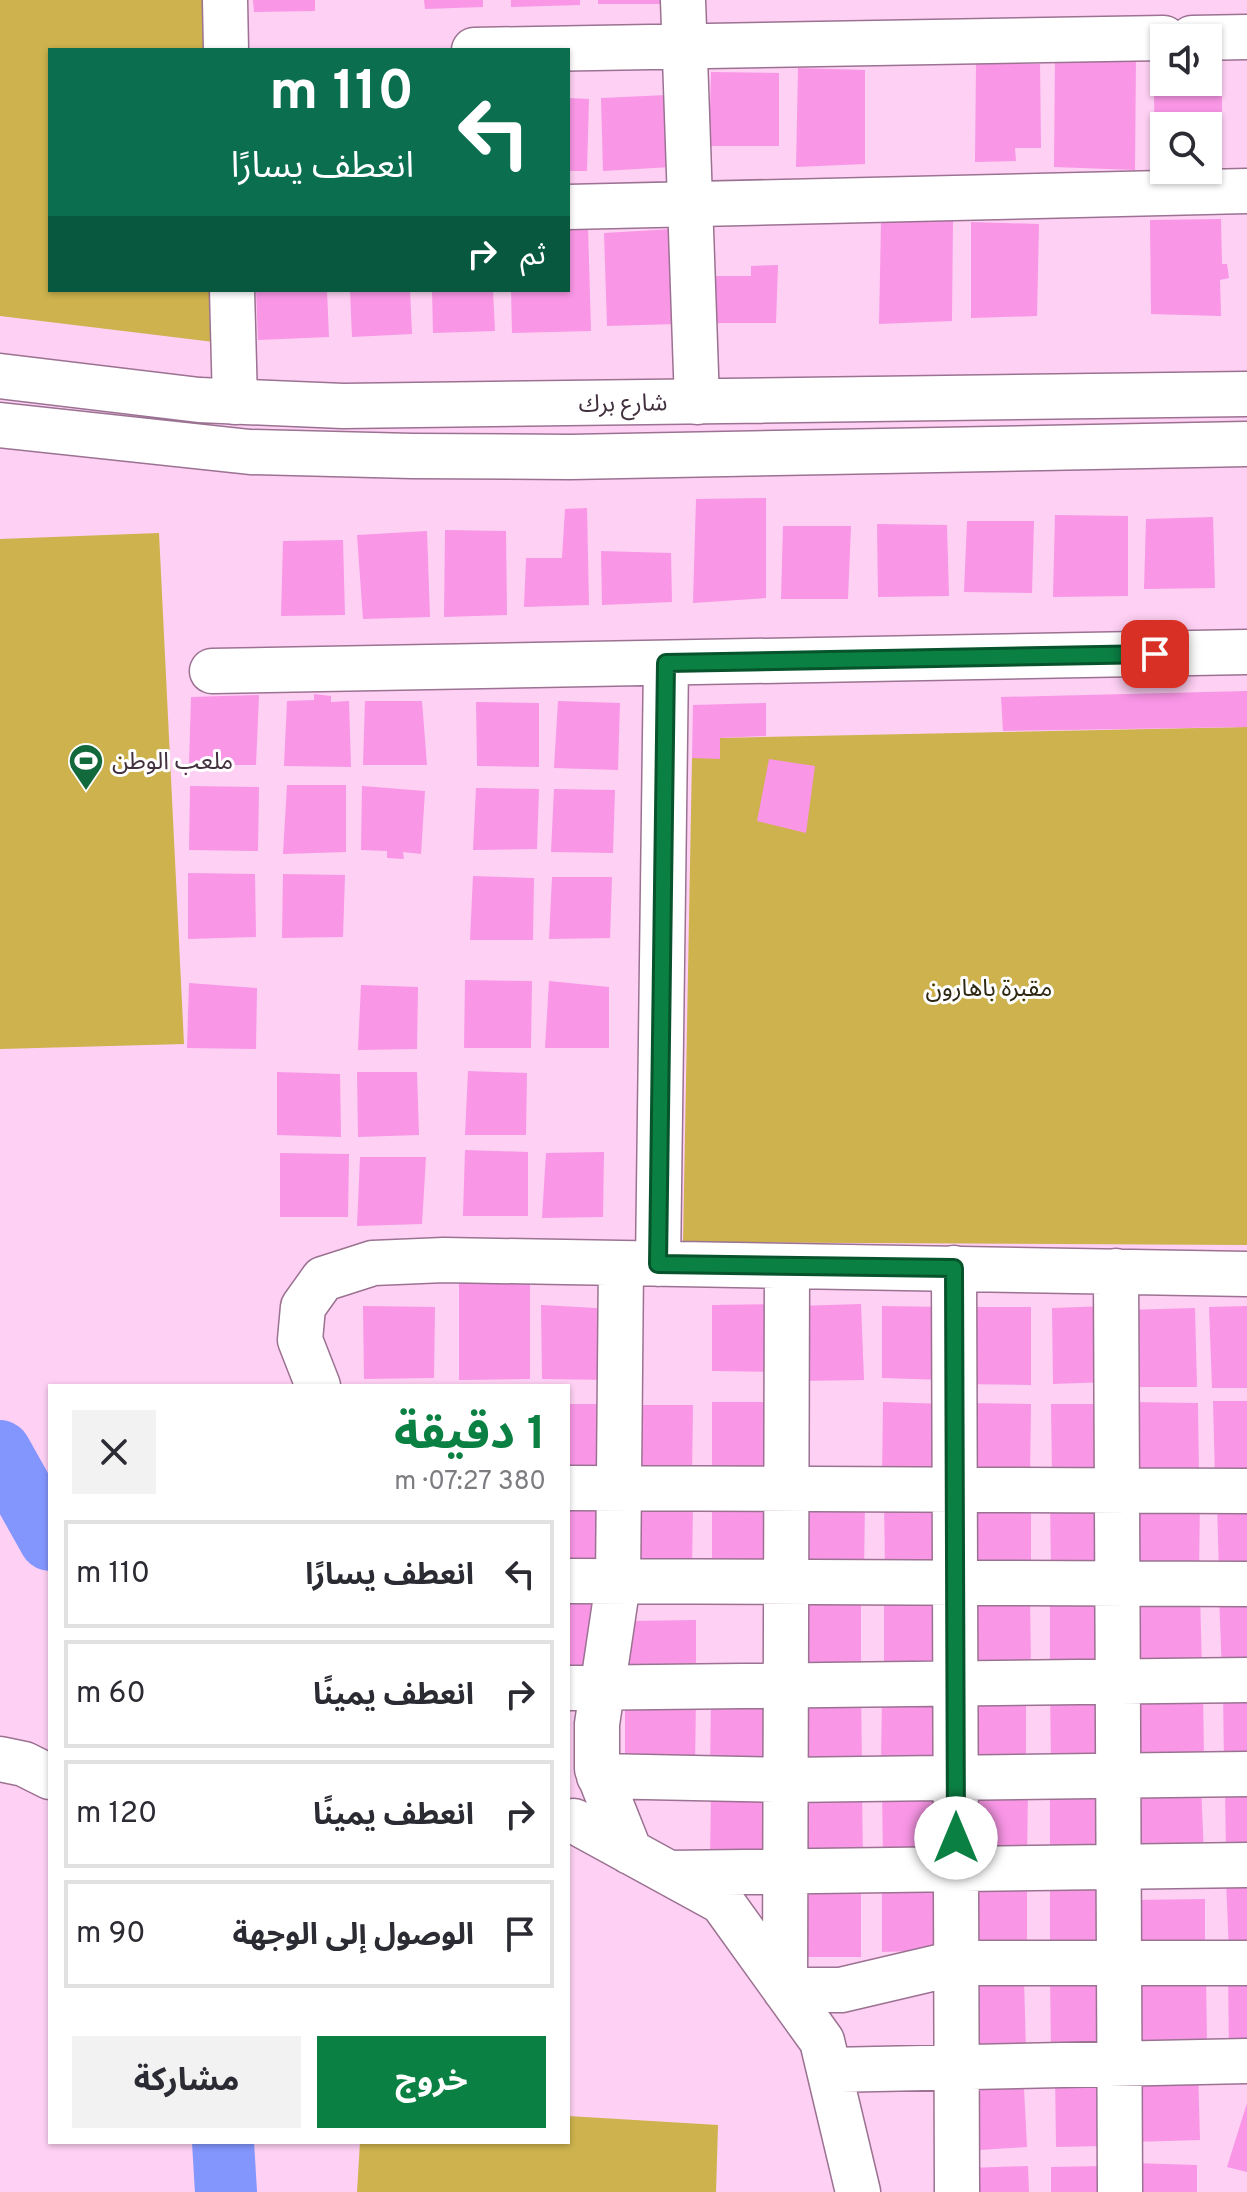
<!DOCTYPE html>
<html lang="ar">
<head>
<meta charset="utf-8">
<style>
	:root { --surface:#fff; --page:#f2f2f3; --text:#2b2b33; --muted:#7c7c81; --line:#e1e1e2; --accent:#0b8043 }
	body { margin:0; font-family:Overpass,"Noto Sans Arabic",sans-serif; background:var(--page); color:var(--text); direction:rtl; height:100vh; display:flex; flex-direction:column; font-size:30px; white-space:nowrap }
	* { box-sizing:border-box; margin:0 }
	p { font-size:26px; color:var(--muted) }
	.icon { flex:none; width:44px; height:44px; fill:none; stroke:currentColor; stroke-width:2; stroke-linecap:round; stroke-linejoin:round }
	.map { position:relative; flex:1; overflow:hidden; direction:ltr }
	.panel { position:absolute; left:48px; top:1384px; width:522px; height:760px; display:flex; flex-direction:column; background:var(--surface); border-radius:0px; box-shadow:0 2px 6px #0004; direction:rtl }
	.panel>* { flex:none }
	.hud { position:absolute; left:48px; top:48px; width:522px; height:244px; border-radius:0px; box-shadow:0 2px 6px #0004; direction:rtl; background:#0b6e4f; color:#fff; overflow:hidden }
	.buttons { position:absolute; left:1150px; top:24px; display:grid; gap:16px }
	.buttons a { display:grid; place-items:center; width:72px; height:72px; border-radius:0px; background:var(--surface); box-shadow:0 2px 6px #0004; font-size:40px }
	.pin { position:absolute; display:grid; place-items:center; width:68px; height:68px; color:#fff; margin:-34px; border-radius:16px; box-shadow:0 4px 12px #0006 }
	.me { position:absolute; width:88px; margin:-44px; rotate:0deg; stroke-linejoin:round; filter:drop-shadow(0 0 6px #0008) }
	.turn { display:flex; align-items:center; gap:28px; height:168px; padding:0 24px; font-size:36px }
	.turn .icon { width:104px; height:104px; stroke-width:2.5 }
	.turn b { display:block; font-size:56px; line-height:68px }
	.then { display:flex; align-items:center; height:76px; padding:0 24px; background:#0003; gap:16px; font-size:30px }
	.round { display:grid; place-items:center; flex:none; width:84px; height:84px; border-radius:0px; background:var(--page) }
	.overview { display:flex; align-items:center; justify-content:space-between; height:136px; padding:0 24px }
	h1 { font-size:48px; font-weight:700; line-height:60px; color:var(--accent) }
	.cta { display:flex; gap:16px; margin-top:auto; padding:16px 24px }
	.cta a { flex:1; height:92px; border-radius:0px; background:var(--accent); color:#fff; font-size:32px; font-weight:700; line-height:92px; text-align:center }
	.cta a+a { background:var(--page); color:var(--text) }
	ul { padding:0; list-style:none }
	li { display:flex; align-items:center; gap:24px; height:108px; margin:0 16px 12px; padding:0 8px; border:4px solid var(--line); border-radius:0px }
	li div { flex:1 }
	li b { display:block; font-size:30px }
	li em { font-style:normal }
	.map>svg:first-child { display:block }
	.green { fill:#cdb24d }
	.lines { fill:none; stroke-linecap:round; stroke-linejoin:round }
	.river { stroke:#8396fe; stroke-width:62 }
	.building { fill:#f996e6 }
	.minor-casing { stroke:#9b7292; stroke-width:47 }
	.major-casing { stroke:#9b7292; stroke-width:47 }
	.minor { stroke:#fff; stroke-width:44 }
	.major { stroke:#fff; stroke-width:44 }
	.route-casing { stroke:#07532c; stroke-width:20 }
	.route { stroke:#0b8043; stroke-width:14 }
	.labels { text-anchor:middle; stroke-width:6; stroke-linejoin:round; paint-order:stroke }
	.street-label { font-size:24px; fill:#42303e; stroke:#fff }
	.poi-label { font-size:24px; fill:#42303e; stroke:#fff; text-anchor:start }
	.park-label { font-size:24px; fill:#2f2913; stroke:#fff }
</style>
</head>
<body>
<div class="map">
<svg width="1247" height="2192" viewBox="0 0 1247 2192">
	<rect width="100%" height="100%" fill="#fed0f3"/>
	<path class="green" d="M 0,0 L 215,0 L 215,50 L 50,50 L 50,290 L 214,290 L 214,342 L 0,316 Z
		M 159,533 L 184,1044 L 0,1049 L 0,539 Z
		M 1247,727 L 1247,1245 L 683,1242 L 692,758 L 720,738 Z
		M 568,2116 L 718,2125 L 716,2192 L 357,2192 L 360,2142 L 568,2142 Z"/>
	<g class="lines">
		<path class="river" d="M 0,1451 L 50,1540
			M 223,2142 L 226,2192"/>
	</g>
	<path class="building" d="M 253,0 L 315,0 L 315,11 L 254,12 Z
		M 424,0 L 483,0 L 483,7 L 425,9 Z
		M 511,0 L 580,0 L 580,5 L 511,7 Z
		M 598,0 L 666,0 L 666,4 L 598,4 Z
		M 1136,55 L 1135,170 L 1054,167 L 1055,56 Z
		M 976,64 L 1040,64 L 1041,148 L 1015,148 L 1016,161 L 975,162 Z
		M 798,68 L 865,70 L 865,164 L 796,167 Z
		M 711,72 L 779,73 L 779,146 L 709,146 Z
		M 1222,92 L 1222,159 L 1208,159 L 1208,126 L 1164,126 L 1164,159 L 1155,159 L 1154,94 Z
		M 667,95 L 671,167 L 603,171 L 601,98 Z
		M 568,98 L 589,99 L 587,171 L 568,171 Z
		M 1221,219 L 1222,264 L 1227,264 L 1229,278 L 1220,280 L 1221,316 L 1151,314 L 1150,220 Z
		M 953,220 L 952,321 L 879,324 L 881,222 Z
		M 971,222 L 1039,224 L 1037,316 L 971,318 Z
		M 588,226 L 591,331 L 512,333 L 511,290 L 568,290 L 568,227 Z
		M 672,229 L 676,324 L 607,326 L 604,233 Z
		M 778,265 L 776,323 L 711,323 L 710,276 L 751,276 L 751,266 Z
		M 256,290 L 327,290 L 329,337 L 258,340 Z
		M 350,290 L 410,290 L 412,334 L 352,337 Z
		M 432,290 L 493,290 L 495,331 L 433,333 Z
		M 766,498 L 766,598 L 693,603 L 696,499 Z
		M 587,508 L 589,605 L 524,607 L 526,558 L 562,558 L 565,509 Z
		M 1055,515 L 1128,516 L 1128,596 L 1053,597 Z
		M 1213,517 L 1215,588 L 1144,589 L 1146,519 Z
		M 967,521 L 1034,521 L 1032,593 L 964,592 Z
		M 877,524 L 947,525 L 949,596 L 878,597 Z
		M 783,526 L 851,526 L 848,599 L 781,599 Z
		M 445,530 L 506,531 L 507,615 L 444,617 Z
		M 427,531 L 430,617 L 363,619 L 357,535 Z
		M 343,540 L 345,615 L 281,616 L 283,541 Z
		M 601,551 L 671,553 L 672,602 L 602,605 Z
		M 1247,691 L 1247,727 L 1003,731 L 1001,697 Z
		M 314,694 L 331,696 L 331,702 L 349,701 L 351,767 L 284,766 L 287,701 L 314,700 Z
		M 259,695 L 256,765 L 189,765 L 191,697 Z
		M 365,701 L 422,701 L 427,765 L 363,765 Z
		M 558,701 L 620,703 L 618,770 L 554,768 Z
		M 476,702 L 539,703 L 539,767 L 477,766 Z
		M 766,703 L 766,736 L 720,738 L 720,759 L 692,758 L 693,705 Z
		M 769,759 L 815,766 L 806,833 L 757,821 Z
		M 287,785 L 346,785 L 346,852 L 283,854 Z
		M 190,786 L 259,787 L 258,851 L 189,850 Z
		M 362,786 L 425,791 L 421,854 L 403,852 L 404,859 L 387,858 L 387,851 L 361,850 Z
		M 476,788 L 539,789 L 537,849 L 473,850 Z
		M 554,789 L 615,790 L 613,853 L 551,852 Z
		M 188,873 L 255,874 L 256,937 L 188,939 Z
		M 283,874 L 345,875 L 343,937 L 282,938 Z
		M 473,876 L 534,878 L 533,940 L 470,940 Z
		M 552,877 L 612,877 L 610,938 L 549,939 Z
		M 465,980 L 532,981 L 531,1048 L 464,1048 Z
		M 549,981 L 609,987 L 609,1048 L 545,1048 Z
		M 189,983 L 257,988 L 256,1049 L 187,1048 Z
		M 361,985 L 418,987 L 417,1049 L 358,1050 Z
		M 468,1071 L 527,1073 L 526,1135 L 465,1135 Z
		M 277,1072 L 340,1074 L 341,1137 L 277,1135 Z
		M 357,1072 L 417,1072 L 419,1135 L 358,1137 Z
		M 465,1150 L 528,1152 L 528,1216 L 463,1216 Z
		M 604,1152 L 603,1217 L 542,1218 L 546,1153 Z
		M 280,1153 L 349,1154 L 348,1217 L 280,1217 Z
		M 360,1157 L 426,1157 L 422,1224 L 357,1226 Z
		M 459,1278 L 530,1278 L 530,1379 L 459,1380 Z
		M 779,1304 L 778,1372 L 712,1371 L 712,1305 Z
		M 861,1304 L 864,1380 L 797,1381 L 797,1306 Z
		M 541,1305 L 614,1309 L 613,1380 L 542,1379 Z
		M 363,1306 L 435,1307 L 434,1378 L 364,1379 Z
		M 882,1306 L 945,1307 L 946,1380 L 882,1378 Z
		M 1108,1306 L 1109,1382 L 1053,1384 L 1052,1308 Z
		M 1247,1306 L 1247,1388 L 1212,1388 L 1209,1307 Z
		M 964,1307 L 1031,1307 L 1031,1385 L 963,1384 Z
		M 1195,1308 L 1197,1387 L 1131,1387 L 1127,1310 Z
		M 1213,1401 L 1247,1401 L 1247,1478 L 1215,1478 Z
		M 712,1402 L 780,1402 L 779,1477 L 712,1478 Z
		M 883,1402 L 946,1404 L 946,1479 L 882,1479 Z
		M 1129,1402 L 1198,1403 L 1199,1475 L 1130,1474 Z
		M 966,1403 L 1031,1404 L 1030,1478 L 966,1480 Z
		M 568,1404 L 612,1404 L 611,1476 L 568,1476 Z
		M 1051,1404 L 1110,1404 L 1108,1474 L 1052,1475 Z
		M 626,1405 L 693,1405 L 692,1475 L 626,1478 Z
		M 1109,1496 L 1109,1574 L 1051,1574 L 1050,1498 Z
		M 568,1499 L 608,1501 L 608,1572 L 568,1572 Z
		M 797,1499 L 865,1500 L 864,1574 L 798,1574 Z
		M 884,1499 L 944,1501 L 945,1571 L 885,1569 Z
		M 967,1499 L 1031,1499 L 1031,1571 L 966,1572 Z
		M 626,1500 L 693,1501 L 692,1574 L 626,1573 Z
		M 712,1500 L 778,1502 L 778,1575 L 712,1576 Z
		M 1132,1500 L 1200,1501 L 1199,1572 L 1133,1572 Z
		M 1247,1501 L 1247,1572 L 1219,1574 L 1217,1502 Z
		M 1111,1594 L 1111,1671 L 1050,1673 L 1050,1595 Z
		M 1247,1594 L 1247,1672 L 1222,1673 L 1219,1595 Z
		M 884,1595 L 944,1595 L 944,1671 L 884,1672 Z
		M 1030,1595 L 1031,1671 L 966,1671 L 966,1596 Z
		M 1133,1595 L 1200,1595 L 1202,1668 L 1134,1668 Z
		M 799,1596 L 861,1596 L 861,1671 L 798,1672 Z
		M 568,1599 L 604,1600 L 604,1671 L 568,1671 Z
		M 696,1620 L 696,1669 L 628,1668 L 629,1621 Z
		M 1223,1689 L 1247,1689 L 1247,1766 L 1224,1766 Z
		M 1110,1690 L 1111,1762 L 1051,1764 L 1050,1691 Z
		M 1138,1690 L 1203,1690 L 1204,1761 L 1138,1761 Z
		M 1026,1692 L 1026,1767 L 964,1771 L 961,1693 Z
		M 798,1693 L 861,1693 L 862,1768 L 797,1767 Z
		M 882,1693 L 937,1693 L 937,1766 L 881,1768 Z
		M 625,1696 L 696,1697 L 695,1767 L 625,1769 Z
		M 711,1696 L 777,1696 L 778,1769 L 710,1770 Z
		M 1247,1784 L 1247,1854 L 1226,1855 L 1225,1785 Z
		M 1050,1785 L 1108,1787 L 1108,1858 L 1050,1857 Z
		M 1201,1785 L 1204,1855 L 1138,1855 L 1137,1786 Z
		M 964,1786 L 1028,1787 L 1027,1861 L 964,1861 Z
		M 882,1787 L 939,1787 L 940,1858 L 883,1860 Z
		M 797,1788 L 862,1788 L 863,1860 L 798,1861 Z
		M 711,1790 L 774,1791 L 773,1861 L 710,1862 Z
		M 1050,1878 L 1109,1878 L 1107,1948 L 1050,1949 Z
		M 1027,1879 L 1027,1949 L 966,1948 L 966,1880 Z
		M 1226,1879 L 1247,1879 L 1247,1952 L 1229,1953 Z
		M 797,1881 L 861,1882 L 861,1957 L 797,1957 Z
		M 941,1881 L 941,1950 L 882,1952 L 882,1882 Z
		M 1205,1899 L 1205,1950 L 1134,1950 L 1134,1900 Z
		M 1228,1972 L 1247,1972 L 1247,2053 L 1229,2054 Z
		M 1206,1973 L 1207,2046 L 1135,2047 L 1134,1974 Z
		M 1104,1975 L 1105,2050 L 1051,2052 L 1050,1976 Z
		M 966,1979 L 1024,1979 L 1026,2051 L 967,2051 Z
		M 1023,2069 L 1027,2147 L 964,2151 L 962,2074 Z
		M 1198,2069 L 1200,2140 L 1133,2142 L 1134,2071 Z
		M 1106,2070 L 1106,2146 L 1056,2147 L 1055,2071 Z
		M 1247,2103 L 1247,2172 L 1227,2167 Z
		M 1133,2163 L 1197,2165 L 1197,2192 L 1133,2192 Z
		M 1028,2166 L 1029,2192 L 969,2192 L 968,2168 Z
		M 1105,2166 L 1105,2192 L 1051,2192 L 1051,2167 Z"/>
	<g class="lines">
		<defs>
			<path id="minor" d="M 225,0 L 226,50
				M 683,0 L 697,402
				M 1192,38 L 1247,37
				M 474,50 L 1164,38
				M 568,207 L 1247,191
				M 232,290 L 235,402
				M 212,671 L 1247,652
				M 621,1263 L 618,1583 L 597,1724 L 597,1769 L 630,1852
				M 658,1264 L 666,663
				M 787,1266 L 785,1990 L 841,1990 L 956,1963 L 1247,1963
				M 954,1268 L 957,2192
				M 1116,1271 L 1120,2192
				M 318,1386 L 300,1340 L 303,1307 L 323,1279 L 373,1263 L 444,1260 L 1247,1274
				M 568,1488 L 1247,1491
				M 568,1581 L 1247,1584
				M 568,1688 L 1247,1680
				M 0,1759 L 24,1764 L 50,1777
				M 599,1776 L 786,1780 L 1247,1774
				M 568,1822 L 574,1821 L 722,1902 L 822,2041 L 858,2192
				M 669,1873 L 1247,1865
				M 829,2070 L 1247,2061"/>
			<path id="major" d="M 0,376 L 199,400 L 343,406 L 1247,394
				M 0,425 L 250,452 L 412,456 L 570,457 L 1247,444"/>
		</defs>
		<use href="#minor" class="minor-casing"/>
		<use href="#major" class="major-casing"/>
		<use href="#minor" class="minor"/>
		<use href="#major" class="major"/>
	</g>
	<g class="lines">
		<defs>
			<path id="route" d="M 956,1838 L 954,1268 L 658,1264 L 666,663 L 1155,654"/>
		</defs>
		<use href="#route" class="route-casing"/>
		<use href="#route" class="route"/>
	</g>
	<defs>
		<symbol id="stadium-pin" viewBox="-11 -11 22 30"><path d="M0 17L-7.5 6A9.5 9.5 0 1 1 7.5 6Z" fill="#12693b" stroke="#fff"/><path d="M0-5a6.5 5 0 1 0 0 10a6.5 5 0 1 0 0-10ZM-3.5-1.8h7v3.6h-7Z" fill="#fff"/></symbol>
	</defs>
	<g fill-rule="evenodd">
		<use href="#stadium-pin" x="66" y="741" width="40" height="54"/>
	</g>
	<g class="labels">
		<g class="street-label">
			<text transform="translate(623 403) rotate(-1)" y="8">شارع برك</text>
		</g>
		<g class="poi-label">
			<text x="112" y="769">ملعب الوطن</text>
		</g>
		<g class="park-label">
			<text x="989" y="996">مقبرة باهارون</text>
		</g>
	</g>
</svg>
<div class="buttons">
<a><svg class="icon" aria-label="sound" viewBox="0 0 24 24"><path d="M4 9h4l5-4v14l-5-4H4zM17 9q2 3 0 6"/></svg></a>
<a><svg class="icon" aria-label="search" viewBox="0 0 24 24"><circle cx="10" cy="10" r="6"/><path d="M15 15l6 6"/></svg></a>
</div>
<div class="pin" style="left:1155px;top:654px;background:#d93025"><svg class="icon" aria-label="arrive" viewBox="0 0 24 24"><path d="M6 21V4h12l-3 4 3 4H6"/></svg></div>
<svg class="me" style="left:956px;top:1838px" viewBox="-20 -20 40 40"><circle r="19" fill="#fff"/><path d="M0-13L10 11 0 6-10 11z" fill="#0b8043"/></svg>
<div class="hud">
<div class="turn"><svg class="icon" aria-label="left" viewBox="0 0 24 24"><path d="M17 20v-9H6M10 6l-5 5 5 5"/></svg><div><b>110 m</b>انعطف يسارًا</div></div>
<div class="then">ثم<svg class="icon" aria-label="right" viewBox="0 0 24 24"><path d="M7 20v-9h11M14 6l5 5-5 5"/></svg></div>
</div>
<section class="panel">
<div class="overview"><div><h1>1 دقيقة</h1><p>380 m · 07:27</p></div><a class="round"><svg class="icon" aria-label="close" viewBox="0 0 24 24"><path d="M6 6l12 12M18 6L6 18"/></svg></a></div>
<ul>
<li><svg class="icon" aria-label="left" viewBox="0 0 24 24"><path d="M17 20v-9H6M10 6l-5 5 5 5"/></svg><div><b>انعطف يسارًا</b></div><em>110 m</em></li>
<li><svg class="icon" aria-label="right" viewBox="0 0 24 24"><path d="M7 20v-9h11M14 6l5 5-5 5"/></svg><div><b>انعطف يمينًا</b></div><em>60 m</em></li>
<li><svg class="icon" aria-label="right" viewBox="0 0 24 24"><path d="M7 20v-9h11M14 6l5 5-5 5"/></svg><div><b>انعطف يمينًا</b></div><em>120 m</em></li>
<li><svg class="icon" aria-label="arrive" viewBox="0 0 24 24"><path d="M6 21V4h12l-3 4 3 4H6"/></svg><div><b>الوصول إلى الوجهة</b></div><em>90 m</em></li>
</ul>
<div class="cta"><a>خروج</a><a>مشاركة</a></div>
</section>
</div>
</body>
</html>
